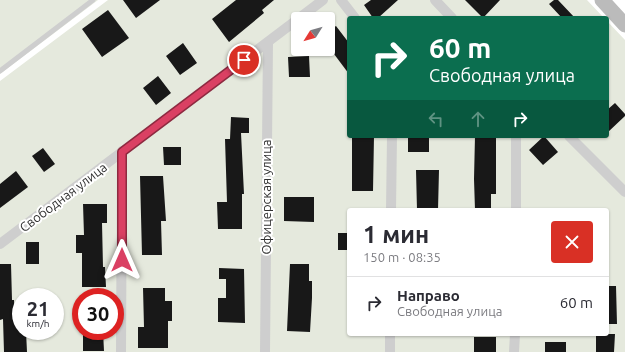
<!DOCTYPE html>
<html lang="ru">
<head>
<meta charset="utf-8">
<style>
	:root { --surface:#fff; --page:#f7f7f7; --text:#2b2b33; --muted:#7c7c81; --line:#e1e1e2 }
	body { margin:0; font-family:Ubuntu,sans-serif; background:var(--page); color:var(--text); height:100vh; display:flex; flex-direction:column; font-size:15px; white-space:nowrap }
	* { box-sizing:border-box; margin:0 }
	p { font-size:13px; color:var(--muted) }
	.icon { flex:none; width:22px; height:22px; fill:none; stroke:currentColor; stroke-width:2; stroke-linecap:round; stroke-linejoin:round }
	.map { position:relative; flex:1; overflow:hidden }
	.sheet { position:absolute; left:347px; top:208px; width:262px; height:128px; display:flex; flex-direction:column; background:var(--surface); border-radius:4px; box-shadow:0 1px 3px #0004 }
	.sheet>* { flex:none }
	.hud { position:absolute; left:347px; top:16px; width:262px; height:122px; border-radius:4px; box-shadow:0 1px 3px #0004; background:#0b6e4f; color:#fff; overflow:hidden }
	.needle { width:26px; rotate:233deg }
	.controls { position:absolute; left:291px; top:12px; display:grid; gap:8px }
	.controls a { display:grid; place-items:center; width:44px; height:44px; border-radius:4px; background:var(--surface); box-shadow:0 1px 3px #0004; font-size:20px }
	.speed { position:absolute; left:12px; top:288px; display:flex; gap:8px; font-size:20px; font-weight:700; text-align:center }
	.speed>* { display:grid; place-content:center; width:52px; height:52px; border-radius:50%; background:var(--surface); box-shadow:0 1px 3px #0004; line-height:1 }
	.speed small { font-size:10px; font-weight:400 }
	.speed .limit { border:6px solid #d22; background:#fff; color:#111 }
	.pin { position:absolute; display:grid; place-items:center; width:34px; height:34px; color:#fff; margin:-17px; border:2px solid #fff; border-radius:50%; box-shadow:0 1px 4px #0007 }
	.me { position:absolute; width:44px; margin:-22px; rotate:0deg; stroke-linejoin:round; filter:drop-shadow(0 0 3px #0008) }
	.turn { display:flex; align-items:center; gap:14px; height:84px; padding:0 16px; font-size:18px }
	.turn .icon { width:52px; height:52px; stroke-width:2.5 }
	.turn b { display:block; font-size:28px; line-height:34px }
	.lanes { display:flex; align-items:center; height:38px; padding:0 16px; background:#0003; justify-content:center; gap:20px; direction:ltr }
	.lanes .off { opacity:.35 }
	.round { display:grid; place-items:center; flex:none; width:42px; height:42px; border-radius:4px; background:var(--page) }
	.summary { display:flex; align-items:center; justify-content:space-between; height:68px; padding:0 16px }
	h1 { font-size:24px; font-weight:700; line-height:30px }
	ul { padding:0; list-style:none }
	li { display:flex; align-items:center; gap:12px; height:52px; padding:0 16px; border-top:1px solid var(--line) }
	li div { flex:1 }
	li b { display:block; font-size:15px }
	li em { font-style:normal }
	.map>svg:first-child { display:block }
	.green { fill:#e5e9dd; fill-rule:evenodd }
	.building { fill:#181818 }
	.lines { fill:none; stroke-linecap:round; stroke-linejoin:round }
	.lane { stroke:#cecece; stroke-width:5 }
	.street { stroke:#cecece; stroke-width:10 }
	.secondary { stroke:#bbb; stroke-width:15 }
	.route-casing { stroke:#8e2a40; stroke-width:10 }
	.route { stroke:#da4063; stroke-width:7 }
	.labels { text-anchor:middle; stroke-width:4; stroke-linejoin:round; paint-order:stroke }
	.street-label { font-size:13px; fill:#313131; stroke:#fff }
</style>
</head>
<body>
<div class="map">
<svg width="625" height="352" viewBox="0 0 625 352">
	<rect width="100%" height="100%" fill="#fff"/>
	<path class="green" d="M 0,0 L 98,0 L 0,74 Z
		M 108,0 L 587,0 L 604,18 L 349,18 L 349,136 L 607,136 L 607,21 L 625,40 L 625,352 L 0,352 L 0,81 ZM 298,19 L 328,19 L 328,49 L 298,49 ZM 349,210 L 607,210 L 607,334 L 349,334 ZM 21,297 L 55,297 L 55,331 L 21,331 ZM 81,297 L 115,297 L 115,331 L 81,331 Z"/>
	<path class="building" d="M 123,0 L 160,0 L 136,18 Z
		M 236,0 L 274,0 L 262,10 L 264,13 L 229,42 L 212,19 Z
		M 371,0 L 398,0 L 378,18 L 373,18 L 364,5 Z
		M 465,0 L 500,0 L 483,18 Z
		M 554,0 L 558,0 L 575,18 L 562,18 L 549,4 Z
		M 108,10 L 129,38 L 102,57 L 82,29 Z
		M 336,26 L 349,43 L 349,74 L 328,46 L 328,31 Z
		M 183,43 L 197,63 L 180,75 L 166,56 Z
		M 309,56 L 310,77 L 289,77 L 288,57 Z
		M 158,76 L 171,93 L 156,105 L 143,88 Z
		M 615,103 L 625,114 L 625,116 L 607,133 L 607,110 Z
		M 231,117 L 249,118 L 249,133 L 241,133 L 244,194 L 242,194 L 242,229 L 218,229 L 217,202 L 227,202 L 225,139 L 230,139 Z
		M 352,136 L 374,136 L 373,191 L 352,191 Z
		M 408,136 L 429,136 L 429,152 L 408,152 Z
		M 475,136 L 496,136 L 496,194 L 491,194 L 491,210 L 475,210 L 474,179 Z
		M 544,136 L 558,152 L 543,165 L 529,150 Z
		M 163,147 L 181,147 L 181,165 L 164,165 Z
		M 43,148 L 55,164 L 44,172 L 32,156 Z
		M 416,170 L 439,170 L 438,210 L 417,210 Z
		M 16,171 L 28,187 L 0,208 L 0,184 Z
		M 140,176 L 163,176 L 166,221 L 161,221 L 162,255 L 142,255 Z
		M 284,197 L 314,197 L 314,222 L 284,221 Z
		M 83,204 L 107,204 L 107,223 L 102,223 L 103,267 L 105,267 L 106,287 L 82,287 L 82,253 L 76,253 L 76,235 L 84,235 Z
		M 338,233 L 349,233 L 349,250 L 338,250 Z
		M 26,242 L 39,242 L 39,264 L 26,264 Z
		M 0,264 L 11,264 L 12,300 L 14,300 L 15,325 L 21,325 L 21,331 L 26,331 L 27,352 L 4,352 L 3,319 L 0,320 Z
		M 290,264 L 309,264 L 309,281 L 312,281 L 312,298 L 310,332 L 287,331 Z
		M 219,268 L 244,269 L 245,323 L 218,322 L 218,298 L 226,298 L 226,279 L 219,279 Z
		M 607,286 L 616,286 L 617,324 L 607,324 Z
		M 143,288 L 165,288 L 165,301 L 172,301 L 172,321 L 168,321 L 168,348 L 138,348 L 138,327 L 144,327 Z
		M 83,331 L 103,331 L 104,351 L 83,351 Z
		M 596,334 L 615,334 L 614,352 L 596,352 Z
		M 474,337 L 496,337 L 496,352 L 474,352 Z
		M 545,342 L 566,342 L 566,352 L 545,352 Z"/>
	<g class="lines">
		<path class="lane" d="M 0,71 L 93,0"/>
		<path class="street" d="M 341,0 L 355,18
			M 435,0 L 452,18
			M 298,19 L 323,0
			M 569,136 L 625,192
			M 391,210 L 392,136
			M 516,210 L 516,136
			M 0,244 L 298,19
			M 121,352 L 122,151
			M 265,352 L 268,42
			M 390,352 L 390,334
			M 514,352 L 515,334"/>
		<path class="secondary" d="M 602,0 L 625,25"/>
	</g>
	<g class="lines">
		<defs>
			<path id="route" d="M 122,260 L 122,152 L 244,60"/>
		</defs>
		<use href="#route" class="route-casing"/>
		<use href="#route" class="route"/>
	</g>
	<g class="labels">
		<g class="street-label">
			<text transform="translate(63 197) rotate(-37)" y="5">Свободная улица</text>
			<text transform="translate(266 197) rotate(-90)" y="5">Офицерская улица</text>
		</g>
	</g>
</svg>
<div class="controls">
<a><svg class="needle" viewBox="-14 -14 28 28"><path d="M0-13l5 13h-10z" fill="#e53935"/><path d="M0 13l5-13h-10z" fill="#7c7c81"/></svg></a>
</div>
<div class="speed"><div>21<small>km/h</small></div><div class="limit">30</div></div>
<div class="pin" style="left:244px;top:60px;background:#d93025"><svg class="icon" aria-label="arrive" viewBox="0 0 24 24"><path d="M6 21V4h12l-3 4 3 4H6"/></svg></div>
<svg class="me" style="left:122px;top:260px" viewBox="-20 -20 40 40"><path d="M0-17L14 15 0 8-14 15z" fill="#da4063" stroke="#fff" stroke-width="4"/></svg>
<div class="hud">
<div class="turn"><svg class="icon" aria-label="right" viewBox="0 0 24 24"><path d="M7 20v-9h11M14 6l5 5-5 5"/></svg><div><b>60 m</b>Свободная улица</div></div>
<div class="lanes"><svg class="icon off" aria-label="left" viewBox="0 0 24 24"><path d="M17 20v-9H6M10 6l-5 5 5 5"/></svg><svg class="icon off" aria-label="ahead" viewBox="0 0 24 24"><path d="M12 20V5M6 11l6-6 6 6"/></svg><svg class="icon" aria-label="right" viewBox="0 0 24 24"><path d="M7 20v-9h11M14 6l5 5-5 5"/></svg></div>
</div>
<section class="sheet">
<div class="summary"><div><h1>1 мин</h1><p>150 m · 08:35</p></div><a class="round" style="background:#d93025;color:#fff"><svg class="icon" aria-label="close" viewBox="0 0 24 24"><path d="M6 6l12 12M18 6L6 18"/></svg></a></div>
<ul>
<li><svg class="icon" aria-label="right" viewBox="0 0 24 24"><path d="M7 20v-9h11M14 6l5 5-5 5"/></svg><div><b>Направо</b><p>Свободная улица</p></div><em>60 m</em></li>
</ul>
</section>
</div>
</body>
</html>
